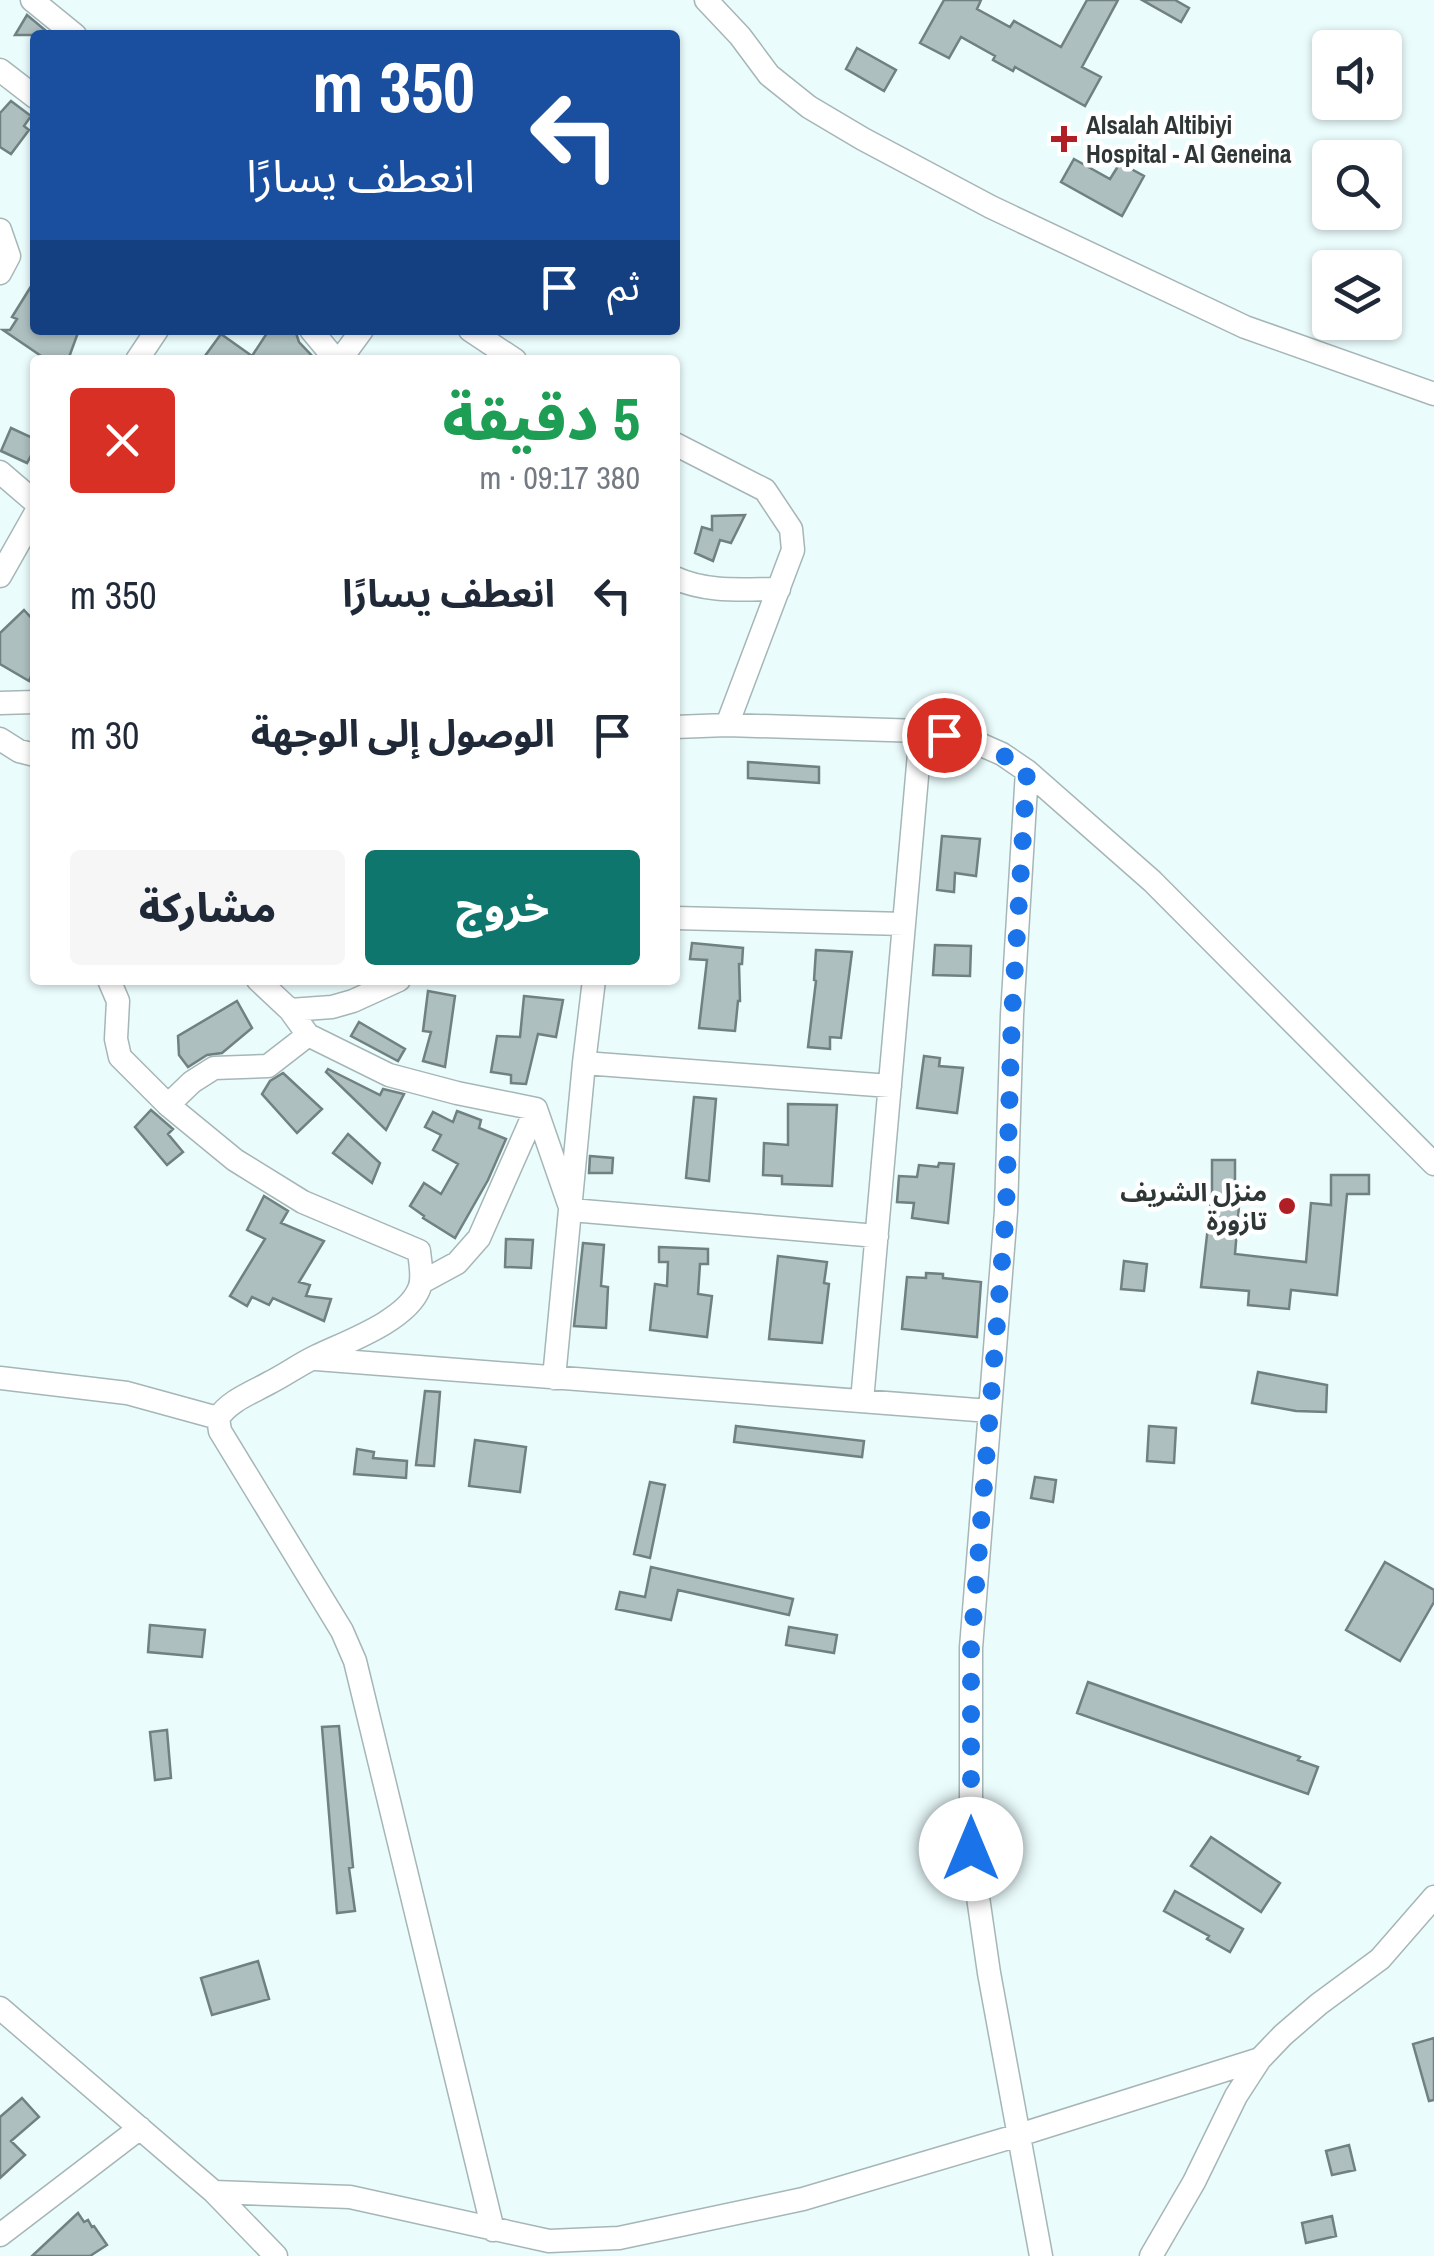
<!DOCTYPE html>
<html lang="ar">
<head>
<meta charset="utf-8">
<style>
	:root { --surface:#fff; --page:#f6f6f7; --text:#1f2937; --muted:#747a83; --accent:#0f766e }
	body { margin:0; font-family:"Archivo Narrow","Noto Sans Arabic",sans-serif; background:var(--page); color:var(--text); direction:rtl; height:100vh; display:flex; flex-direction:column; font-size:38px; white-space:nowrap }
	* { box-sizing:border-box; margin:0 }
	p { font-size:32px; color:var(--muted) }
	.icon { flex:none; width:55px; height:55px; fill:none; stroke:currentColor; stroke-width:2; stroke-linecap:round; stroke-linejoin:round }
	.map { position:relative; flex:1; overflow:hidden; direction:ltr }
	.drawer { position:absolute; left:30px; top:355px; width:650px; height:630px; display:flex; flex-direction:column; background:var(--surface); border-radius:10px; box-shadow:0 2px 8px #0004; direction:rtl }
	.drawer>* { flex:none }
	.top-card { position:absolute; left:30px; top:30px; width:650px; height:305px; border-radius:10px; box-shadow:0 2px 8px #0004; direction:rtl; background:#1a4fa0; color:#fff; overflow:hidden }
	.controls { position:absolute; left:1312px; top:30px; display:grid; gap:20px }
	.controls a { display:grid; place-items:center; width:90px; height:90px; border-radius:10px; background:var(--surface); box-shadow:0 2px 8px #0004; font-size:50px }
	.pin { position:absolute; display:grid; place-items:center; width:85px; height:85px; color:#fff; margin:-42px; border:5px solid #fff; border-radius:50%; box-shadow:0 2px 10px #0007 }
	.me { position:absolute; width:110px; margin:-55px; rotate:0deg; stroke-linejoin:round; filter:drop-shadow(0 0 8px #0008) }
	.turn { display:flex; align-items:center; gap:35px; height:210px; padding:0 40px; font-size:45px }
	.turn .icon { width:130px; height:130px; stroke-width:2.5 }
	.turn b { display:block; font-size:70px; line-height:85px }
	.then { display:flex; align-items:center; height:95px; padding:0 40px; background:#0003; gap:20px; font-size:38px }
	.round { display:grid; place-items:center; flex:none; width:105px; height:105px; border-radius:10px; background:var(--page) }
	.overview { display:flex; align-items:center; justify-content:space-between; height:170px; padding:0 40px }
	h1 { font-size:60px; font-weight:800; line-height:75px; color:#1e9e55 }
	.primary-button { display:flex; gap:20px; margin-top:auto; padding:20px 40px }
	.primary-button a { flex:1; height:115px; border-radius:10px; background:var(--accent); color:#fff; font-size:40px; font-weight:800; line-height:115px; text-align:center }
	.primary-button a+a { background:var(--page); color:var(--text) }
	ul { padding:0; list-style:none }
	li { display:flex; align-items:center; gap:30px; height:140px; padding:0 40px }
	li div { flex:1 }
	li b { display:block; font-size:38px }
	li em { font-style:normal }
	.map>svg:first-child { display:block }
	.building { fill:#aebfc0; stroke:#718081; stroke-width:2.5 }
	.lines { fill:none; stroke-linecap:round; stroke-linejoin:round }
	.minor-casing { stroke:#a6b6b7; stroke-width:25 }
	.minor { stroke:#fff; stroke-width:22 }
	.route { stroke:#1a73e8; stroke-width:18; stroke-dasharray:0 32.4 }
	.poi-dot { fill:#b01e26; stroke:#fff; stroke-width:4 }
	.labels { text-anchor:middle; stroke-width:9; stroke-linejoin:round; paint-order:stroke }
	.poi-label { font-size:25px; font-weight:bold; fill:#2f3636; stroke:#fff; text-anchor:start }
</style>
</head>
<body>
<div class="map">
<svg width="1434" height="2256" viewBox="0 0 1434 2256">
	<rect width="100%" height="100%" fill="#ebfcfd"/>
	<path class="building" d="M 944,0 L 981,0 L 977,9 L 1010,27 L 1014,21 L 1061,47 L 1087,0 L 1118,0 L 1082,67 L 1101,77 L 1085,106 L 1015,67 L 1013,71 L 993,60 L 995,56 L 961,37 L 949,58 L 920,43 Z
		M 1142,0 L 1175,0 L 1189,8 L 1181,22 Z
		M 27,15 L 51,35 L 15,35 Z
		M 857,48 L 896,70 L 884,91 L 846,69 Z
		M 11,101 L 31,116 L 24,126 L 29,130 L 11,154 L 0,147 L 0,113 Z
		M 1074,159 L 1110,179 L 1120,163 L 1144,176 L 1122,216 L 1061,182 Z
		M 35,280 L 35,330 L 79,330 L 68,360 L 47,360 L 3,330 L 10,330 L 17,319 L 12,317 Z
		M 269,330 L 295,330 L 299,342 L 316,360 L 202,360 L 221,334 L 252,356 Z
		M 11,428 L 35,439 L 35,448 L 27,463 L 1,451 Z
		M 745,515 L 731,543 L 720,540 L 713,561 L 695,553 L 702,527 L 712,530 L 712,516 Z
		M 24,610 L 35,622 L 35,667 L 29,681 L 0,664 L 0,633 Z
		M 748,762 L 819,767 L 819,783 L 748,778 Z
		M 942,836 L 980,839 L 976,876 L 955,873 L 954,892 L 937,890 Z
		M 692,943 L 743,948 L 742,964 L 739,964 L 740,1001 L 738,1001 L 735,1031 L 699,1028 L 707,960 L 690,959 Z
		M 935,945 L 971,946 L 970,976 L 933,975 Z
		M 816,950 L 852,952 L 841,1038 L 830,1037 L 830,1049 L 808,1047 L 816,981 L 814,980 Z
		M 428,991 L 455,996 L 445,1067 L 423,1061 L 431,1032 L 423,1031 Z
		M 524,996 L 563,1000 L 556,1037 L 538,1034 L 526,1084 L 511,1083 L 511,1075 L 491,1072 L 497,1036 L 520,1037 Z
		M 237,1001 L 252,1028 L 222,1053 L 207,1055 L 188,1067 L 179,1055 L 178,1036 Z
		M 359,1022 L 405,1049 L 398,1061 L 351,1036 Z
		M 924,1056 L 940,1058 L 939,1066 L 963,1068 L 957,1113 L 917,1108 Z
		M 328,1069 L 380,1095 L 383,1089 L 404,1094 L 386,1130 L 326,1072 Z
		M 283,1073 L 322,1109 L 297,1133 L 262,1094 L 270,1081 Z
		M 694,1097 L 716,1099 L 709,1181 L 686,1178 Z
		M 788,1104 L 837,1105 L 832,1186 L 782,1184 L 782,1176 L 763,1175 L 764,1143 L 788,1145 Z
		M 151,1110 L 173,1129 L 168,1134 L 183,1152 L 167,1165 L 135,1127 Z
		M 457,1111 L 481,1120 L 479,1128 L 506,1139 L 488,1180 L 455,1238 L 423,1218 L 424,1216 L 410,1206 L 424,1183 L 441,1194 L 458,1164 L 433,1150 L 441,1135 L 425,1127 L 433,1112 L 453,1122 Z
		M 348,1134 L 380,1163 L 372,1183 L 333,1153 Z
		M 590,1156 L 613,1158 L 612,1173 L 589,1173 Z
		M 1212,1160 L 1235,1160 L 1235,1194 L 1240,1194 L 1235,1254 L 1306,1262 L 1311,1203 L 1331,1205 L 1331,1175 L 1369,1175 L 1369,1194 L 1347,1194 L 1337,1295 L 1291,1290 L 1289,1309 L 1248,1305 L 1249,1291 L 1201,1287 L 1212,1192 Z
		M 939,1163 L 954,1164 L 948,1223 L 912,1218 L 914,1203 L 897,1202 L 899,1176 L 917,1177 L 919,1165 L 938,1167 Z
		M 264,1196 L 288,1211 L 281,1223 L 324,1241 L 299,1282 L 310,1285 L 306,1296 L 331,1299 L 324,1321 L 273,1298 L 269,1305 L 252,1297 L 247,1306 L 230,1296 L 265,1239 L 247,1230 Z
		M 506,1239 L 533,1240 L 531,1268 L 505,1267 Z
		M 583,1243 L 604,1245 L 601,1286 L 608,1287 L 606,1328 L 574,1326 Z
		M 659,1247 L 708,1249 L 708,1264 L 700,1264 L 698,1294 L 712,1296 L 707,1337 L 650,1330 L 655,1284 L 667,1286 L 668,1262 L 659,1262 Z
		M 778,1256 L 827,1262 L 824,1283 L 829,1284 L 822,1343 L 769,1339 Z
		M 1124,1261 L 1147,1264 L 1144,1291 L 1121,1289 Z
		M 926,1273 L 943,1274 L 943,1278 L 981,1282 L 977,1337 L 902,1329 L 907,1277 L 926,1278 Z
		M 1258,1372 L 1327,1385 L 1326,1412 L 1296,1411 L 1252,1403 Z
		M 425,1391 L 440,1392 L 434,1466 L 416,1465 Z
		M 736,1426 L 864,1441 L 862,1457 L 734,1442 Z
		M 1149,1426 L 1176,1428 L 1174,1463 L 1147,1461 Z
		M 475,1440 L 526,1447 L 520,1492 L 469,1486 Z
		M 357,1449 L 374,1452 L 373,1458 L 407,1461 L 406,1478 L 354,1474 Z
		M 1035,1477 L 1056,1480 L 1053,1502 L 1031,1498 Z
		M 650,1482 L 665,1485 L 650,1558 L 634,1554 Z
		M 1385,1562 L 1434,1590 L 1434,1602 L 1400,1661 L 1346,1630 Z
		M 651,1567 L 793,1599 L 789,1615 L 678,1590 L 671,1620 L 616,1609 L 620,1592 L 645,1597 Z
		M 150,1625 L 205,1630 L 202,1657 L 148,1652 Z
		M 789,1627 L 837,1635 L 834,1653 L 786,1645 Z
		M 1088,1682 L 1300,1757 L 1298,1760 L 1318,1767 L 1308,1794 L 1077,1713 Z
		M 339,1726 L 353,1867 L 349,1868 L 355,1911 L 337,1913 L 322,1727 Z
		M 167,1730 L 171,1778 L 155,1780 L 150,1732 Z
		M 1211,1837 L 1280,1883 L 1261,1912 L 1191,1866 Z
		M 1175,1891 L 1243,1929 L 1230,1952 L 1207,1939 L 1209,1936 L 1164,1911 Z
		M 258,1961 L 269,1999 L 212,2015 L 201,1978 Z
		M 1434,2038 L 1434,2100 L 1429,2101 L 1413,2044 Z
		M 22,2098 L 39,2117 L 11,2141 L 25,2155 L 0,2178 L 0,2117 Z
		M 1349,2145 L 1355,2170 L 1332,2175 L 1326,2151 Z
		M 78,2213 L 84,2222 L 88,2220 L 92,2227 L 94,2226 L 107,2245 L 90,2256 L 32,2256 Z
		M 1332,2216 L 1336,2236 L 1306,2243 L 1302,2223 Z"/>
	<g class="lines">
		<defs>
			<path id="minor" d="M 32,0 L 75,35
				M 706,0 L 740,36 L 769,75 L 809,107 L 863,139 L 991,207 L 1245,327 L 1434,394
				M 0,70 L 35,97
				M 0,230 L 9,256 L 0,273
				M 311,330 L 336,360
				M 470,330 L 515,360
				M 137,360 L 157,330
				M 340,360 L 362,330
				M 675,444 L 765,490 L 791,529 L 793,550 L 727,725
				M 0,472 L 35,502
				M 0,576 L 35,514
				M 675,578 C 708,593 743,589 779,589
				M 0,703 L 35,702
				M 675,727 L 727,725 L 921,731 L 968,739 L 1002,754 L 1027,771 L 1152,881 L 1434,1164
				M 0,739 L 19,751 L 35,755
				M 1027,771 L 1012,1015 L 1006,1211 L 971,1648 L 971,1849 L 989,1973 L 1041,2256
				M 675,918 L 904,924
				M 109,980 L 118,1001 L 116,1039 L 120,1057 L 168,1105 L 235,1160 L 303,1202 L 419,1251 C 420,1263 424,1278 419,1289 C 406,1321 346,1342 317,1356 C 300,1364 285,1375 269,1383 C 251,1393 229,1401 218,1418
				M 258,980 L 290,1010 L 308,1035 L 389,1075 L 457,1093 L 536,1109 L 571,1210 L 877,1236
				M 290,1010 L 332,1007 L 353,1001 L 399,980
				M 584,1063 L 890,1086
				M 168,1105 L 192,1082 L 214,1068 L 268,1066 L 308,1035
				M 422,1282 L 457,1263 L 479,1238 L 536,1109
				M 316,1359 L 990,1411
				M 0,1378 L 127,1393 L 218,1418
				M 554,1378 L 584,1063 L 594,980
				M 862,1401 L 921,731
				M 218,1418 L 220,1431 L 342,1631 L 355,1661 L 493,2230
				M 0,2008 L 214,2192 L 276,2256
				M 214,2192 L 350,2197 L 549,2241 L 619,2238 L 803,2199 L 1019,2135 L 1260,2059
				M 0,2235 L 140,2128
				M 1151,2256 L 1194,2182 L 1236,2096 L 1260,2059 L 1283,2035 L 1319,2004 L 1380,1959 L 1434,1897"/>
		</defs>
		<use href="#minor" class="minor-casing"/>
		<use href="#minor" class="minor"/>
	</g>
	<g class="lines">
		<path class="route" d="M 944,735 C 976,740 1001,753 1027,770 L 1012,1015 L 1006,1211 L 971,1648 L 971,1849"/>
	</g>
	<g class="poi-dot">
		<path d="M1059 124h10v10h10v10h-10v10h-10v-10h-10v-10h10z"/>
		<circle cx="1287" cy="1206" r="10"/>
	</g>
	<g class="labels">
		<g class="poi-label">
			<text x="1086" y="134">Alsalah Altibiyi<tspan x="1086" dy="29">Hospital - Al Geneina</tspan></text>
			<text x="1267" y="1201" text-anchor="end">منزل الشريف<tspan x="1267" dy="29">تازورة</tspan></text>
		</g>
	</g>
</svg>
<div class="controls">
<a><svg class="icon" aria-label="sound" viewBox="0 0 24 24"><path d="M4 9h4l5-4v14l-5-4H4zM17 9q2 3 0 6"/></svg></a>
<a><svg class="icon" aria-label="search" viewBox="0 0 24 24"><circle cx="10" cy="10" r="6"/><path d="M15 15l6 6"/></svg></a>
<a><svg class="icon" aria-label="layers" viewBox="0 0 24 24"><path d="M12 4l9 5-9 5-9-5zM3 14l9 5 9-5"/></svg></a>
</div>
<div class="pin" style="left:944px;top:735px;background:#d93025"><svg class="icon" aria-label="arrive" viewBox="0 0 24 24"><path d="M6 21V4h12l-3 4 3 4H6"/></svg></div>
<svg class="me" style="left:971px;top:1849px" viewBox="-20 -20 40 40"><circle r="19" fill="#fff"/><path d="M0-13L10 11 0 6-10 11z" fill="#1a73e8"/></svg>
<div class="top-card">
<div class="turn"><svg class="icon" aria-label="left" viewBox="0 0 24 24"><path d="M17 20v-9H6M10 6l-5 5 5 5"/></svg><div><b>350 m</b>انعطف يسارًا</div></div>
<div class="then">ثم<svg class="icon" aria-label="arrive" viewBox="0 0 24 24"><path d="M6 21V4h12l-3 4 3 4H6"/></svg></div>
</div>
<section class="drawer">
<div class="overview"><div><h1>5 دقيقة</h1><p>380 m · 09:17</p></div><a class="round" style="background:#d93025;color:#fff"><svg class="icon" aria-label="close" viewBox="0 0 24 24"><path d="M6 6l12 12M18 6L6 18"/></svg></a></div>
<ul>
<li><svg class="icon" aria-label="left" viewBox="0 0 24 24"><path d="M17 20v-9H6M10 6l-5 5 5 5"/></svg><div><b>انعطف يسارًا</b></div><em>350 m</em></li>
<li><svg class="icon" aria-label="arrive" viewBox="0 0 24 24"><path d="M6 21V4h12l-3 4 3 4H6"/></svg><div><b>الوصول إلى الوجهة</b></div><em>30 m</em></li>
</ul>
<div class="primary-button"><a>خروج</a><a>مشاركة</a></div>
</section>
</div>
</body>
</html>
